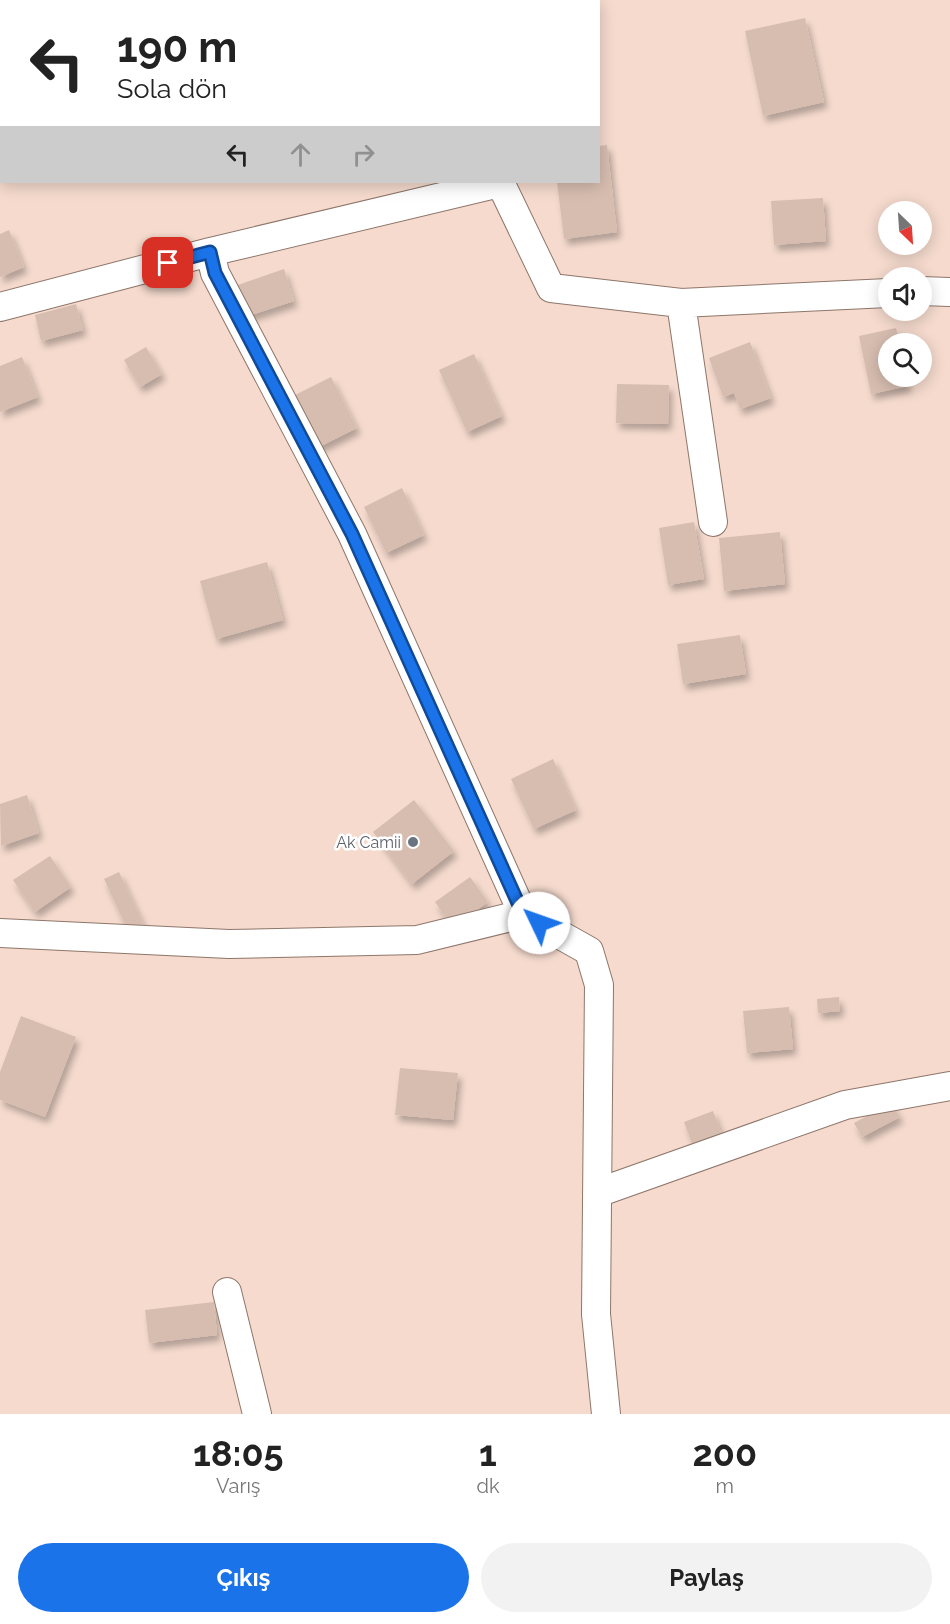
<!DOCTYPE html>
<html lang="tr">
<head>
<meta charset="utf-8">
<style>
	:root { --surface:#fff; --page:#f2f2f2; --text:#222; --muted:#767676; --accent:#1a73e8 }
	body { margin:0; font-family:Raleway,sans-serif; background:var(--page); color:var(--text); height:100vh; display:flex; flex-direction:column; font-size:22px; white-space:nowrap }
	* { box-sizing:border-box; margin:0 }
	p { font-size:20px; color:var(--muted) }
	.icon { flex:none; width:33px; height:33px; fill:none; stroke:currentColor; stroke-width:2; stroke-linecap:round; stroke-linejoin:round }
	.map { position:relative; height:1414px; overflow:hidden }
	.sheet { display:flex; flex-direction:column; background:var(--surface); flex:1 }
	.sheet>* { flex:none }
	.banner { position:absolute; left:0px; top:0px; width:600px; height:183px; box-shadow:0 3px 15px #0003; background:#fff; color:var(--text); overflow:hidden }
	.needle { width:39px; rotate:155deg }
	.buttons { position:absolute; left:878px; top:201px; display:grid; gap:12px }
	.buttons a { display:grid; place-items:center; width:54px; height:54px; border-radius:50%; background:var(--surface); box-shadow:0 3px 15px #0003; font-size:30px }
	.pin { position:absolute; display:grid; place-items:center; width:51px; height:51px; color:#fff; margin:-26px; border-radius:12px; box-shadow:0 3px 9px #0006 }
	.me { position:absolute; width:66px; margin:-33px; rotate:312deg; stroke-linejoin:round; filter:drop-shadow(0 0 4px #0008) }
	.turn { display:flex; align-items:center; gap:21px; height:126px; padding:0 18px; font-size:27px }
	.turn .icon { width:78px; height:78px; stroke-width:2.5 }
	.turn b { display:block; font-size:42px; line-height:51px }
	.lanes { display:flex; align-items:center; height:57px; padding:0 18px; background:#0003; justify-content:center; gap:30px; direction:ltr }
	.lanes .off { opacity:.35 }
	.eta { display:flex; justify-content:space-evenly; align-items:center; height:102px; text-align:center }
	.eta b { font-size:36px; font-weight:700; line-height:42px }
	.action { display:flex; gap:12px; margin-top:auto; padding:12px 18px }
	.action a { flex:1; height:69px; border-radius:36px; background:var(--accent); color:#fff; font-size:24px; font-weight:700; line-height:69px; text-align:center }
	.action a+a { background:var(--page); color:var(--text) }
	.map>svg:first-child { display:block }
	.building { fill:#d7bdb0; filter:url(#shadow) }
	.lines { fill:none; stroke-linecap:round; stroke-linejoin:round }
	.minor-casing { stroke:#8e766a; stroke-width:30 }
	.minor { stroke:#fff; stroke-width:28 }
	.route-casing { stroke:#114b97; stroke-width:15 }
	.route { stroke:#1a73e8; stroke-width:10 }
	.worship-dot { fill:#6b7280; stroke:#fff; stroke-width:2 }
	.labels { text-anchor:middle; stroke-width:5; stroke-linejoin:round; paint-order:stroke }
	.worship-label { font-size:16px; fill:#5b616d; stroke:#fff; text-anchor:end }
</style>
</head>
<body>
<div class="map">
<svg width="950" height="1414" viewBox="0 0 950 1414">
	<defs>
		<filter id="shadow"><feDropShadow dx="3.5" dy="6" stdDeviation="3" flood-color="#0004"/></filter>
	</defs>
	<rect width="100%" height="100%" fill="#f5dacd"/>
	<path class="building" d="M 805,18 L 824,102 L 763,116 L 745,31 Z
		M 607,145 L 617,232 L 564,239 L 557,182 L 598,182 L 598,146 Z
		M 823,198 L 826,241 L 774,245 L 771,201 Z
		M 9,230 L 24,267 L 0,277 L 0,234 Z
		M 284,269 L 294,301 L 245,317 L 235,286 Z
		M 76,304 L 83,330 L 41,341 L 35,315 Z
		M 896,328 L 900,344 L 888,344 L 888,376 L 906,376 L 908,386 L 871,394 L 859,336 Z
		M 750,342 L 771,398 L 740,409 L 734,393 L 723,397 L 709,358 Z
		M 146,347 L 162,374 L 140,387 L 124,360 Z
		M 474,354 L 502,416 L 467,432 L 439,370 Z
		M 22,357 L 38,397 L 0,412 L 0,366 Z
		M 331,377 L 357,428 L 311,451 L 285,400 Z
		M 617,384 L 669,385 L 668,424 L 616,423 Z
		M 402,488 L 424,535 L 386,553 L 364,507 Z
		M 694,522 L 704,579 L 668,585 L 659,528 Z
		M 780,532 L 785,584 L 724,591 L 719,538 Z
		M 267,562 L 283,620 L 216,639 L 200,581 Z
		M 740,635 L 746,674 L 683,684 L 677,644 Z
		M 553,759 L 576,810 L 534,829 L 511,779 Z
		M 27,795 L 39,833 L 1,846 L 0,804 Z
		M 414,800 L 454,851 L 412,884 L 373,832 Z
		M 50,856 L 71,887 L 35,912 L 13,880 Z
		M 119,872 L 145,928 L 130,935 L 104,879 Z
		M 470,877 L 488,902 L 453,927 L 435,902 Z
		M 839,997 L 840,1011 L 818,1013 L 817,999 Z
		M 789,1007 L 793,1049 L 747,1053 L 743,1011 Z
		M 21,1016 L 76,1037 L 45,1117 L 0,1100 L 0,1072 Z
		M 400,1068 L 458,1073 L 453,1120 L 395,1115 Z
		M 891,1103 L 900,1117 L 862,1137 L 854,1123 Z
		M 713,1111 L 723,1138 L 694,1149 L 684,1122 Z
		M 214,1302 L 217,1335 L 149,1343 L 145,1310 Z"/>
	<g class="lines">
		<defs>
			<path id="minor" d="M 490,0 L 490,2
				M 500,182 L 551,288 L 681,303 L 888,293
				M 210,252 L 215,273 L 352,534 L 523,914 L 589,951 L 599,985 L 596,1314 L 606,1414
				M 921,291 L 950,292
				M 681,303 L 713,522
				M 0,307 L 210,252 L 500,183
				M 0,933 L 229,944 L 417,940 L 523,914
				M 597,1193 L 845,1105 L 950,1086
				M 227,1292 L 257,1414"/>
		</defs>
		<use href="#minor" class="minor-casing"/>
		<use href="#minor" class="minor"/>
	</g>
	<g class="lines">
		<defs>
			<path id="route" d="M 168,263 L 210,252 L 215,273 L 352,534 L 523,914 L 539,923"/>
		</defs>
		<use href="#route" class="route-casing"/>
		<use href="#route" class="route"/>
	</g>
	<circle class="worship-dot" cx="413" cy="842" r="6"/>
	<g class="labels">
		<g class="worship-label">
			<text x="401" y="848">Ak Camii</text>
		</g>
	</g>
</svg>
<div class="buttons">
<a><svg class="needle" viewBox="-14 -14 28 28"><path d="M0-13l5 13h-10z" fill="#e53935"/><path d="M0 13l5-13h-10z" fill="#767676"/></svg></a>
<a><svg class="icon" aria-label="sound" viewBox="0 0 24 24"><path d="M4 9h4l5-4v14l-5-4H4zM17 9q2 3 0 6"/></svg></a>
<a><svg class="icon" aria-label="search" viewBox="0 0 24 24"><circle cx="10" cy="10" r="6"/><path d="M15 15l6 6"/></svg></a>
</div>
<div class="pin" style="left:168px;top:263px;background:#d93025"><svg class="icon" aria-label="arrive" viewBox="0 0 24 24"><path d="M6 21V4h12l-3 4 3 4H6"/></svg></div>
<svg class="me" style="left:539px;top:923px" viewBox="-20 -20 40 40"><circle r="19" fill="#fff"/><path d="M0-13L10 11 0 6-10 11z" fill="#1a73e8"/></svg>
<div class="banner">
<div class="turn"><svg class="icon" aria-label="left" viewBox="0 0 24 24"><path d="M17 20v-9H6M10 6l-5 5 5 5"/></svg><div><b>190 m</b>Sola dön</div></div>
<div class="lanes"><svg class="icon" aria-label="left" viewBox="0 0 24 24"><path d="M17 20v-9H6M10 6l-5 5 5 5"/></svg><svg class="icon off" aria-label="ahead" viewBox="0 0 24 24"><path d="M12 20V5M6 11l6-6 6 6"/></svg><svg class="icon off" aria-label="right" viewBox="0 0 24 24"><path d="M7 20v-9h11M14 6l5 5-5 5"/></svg></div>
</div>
</div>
<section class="sheet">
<div class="eta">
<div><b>18:05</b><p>Varış</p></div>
<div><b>1</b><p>dk</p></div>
<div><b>200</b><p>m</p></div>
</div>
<div class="action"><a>Çıkış</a><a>Paylaş</a></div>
</section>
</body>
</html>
